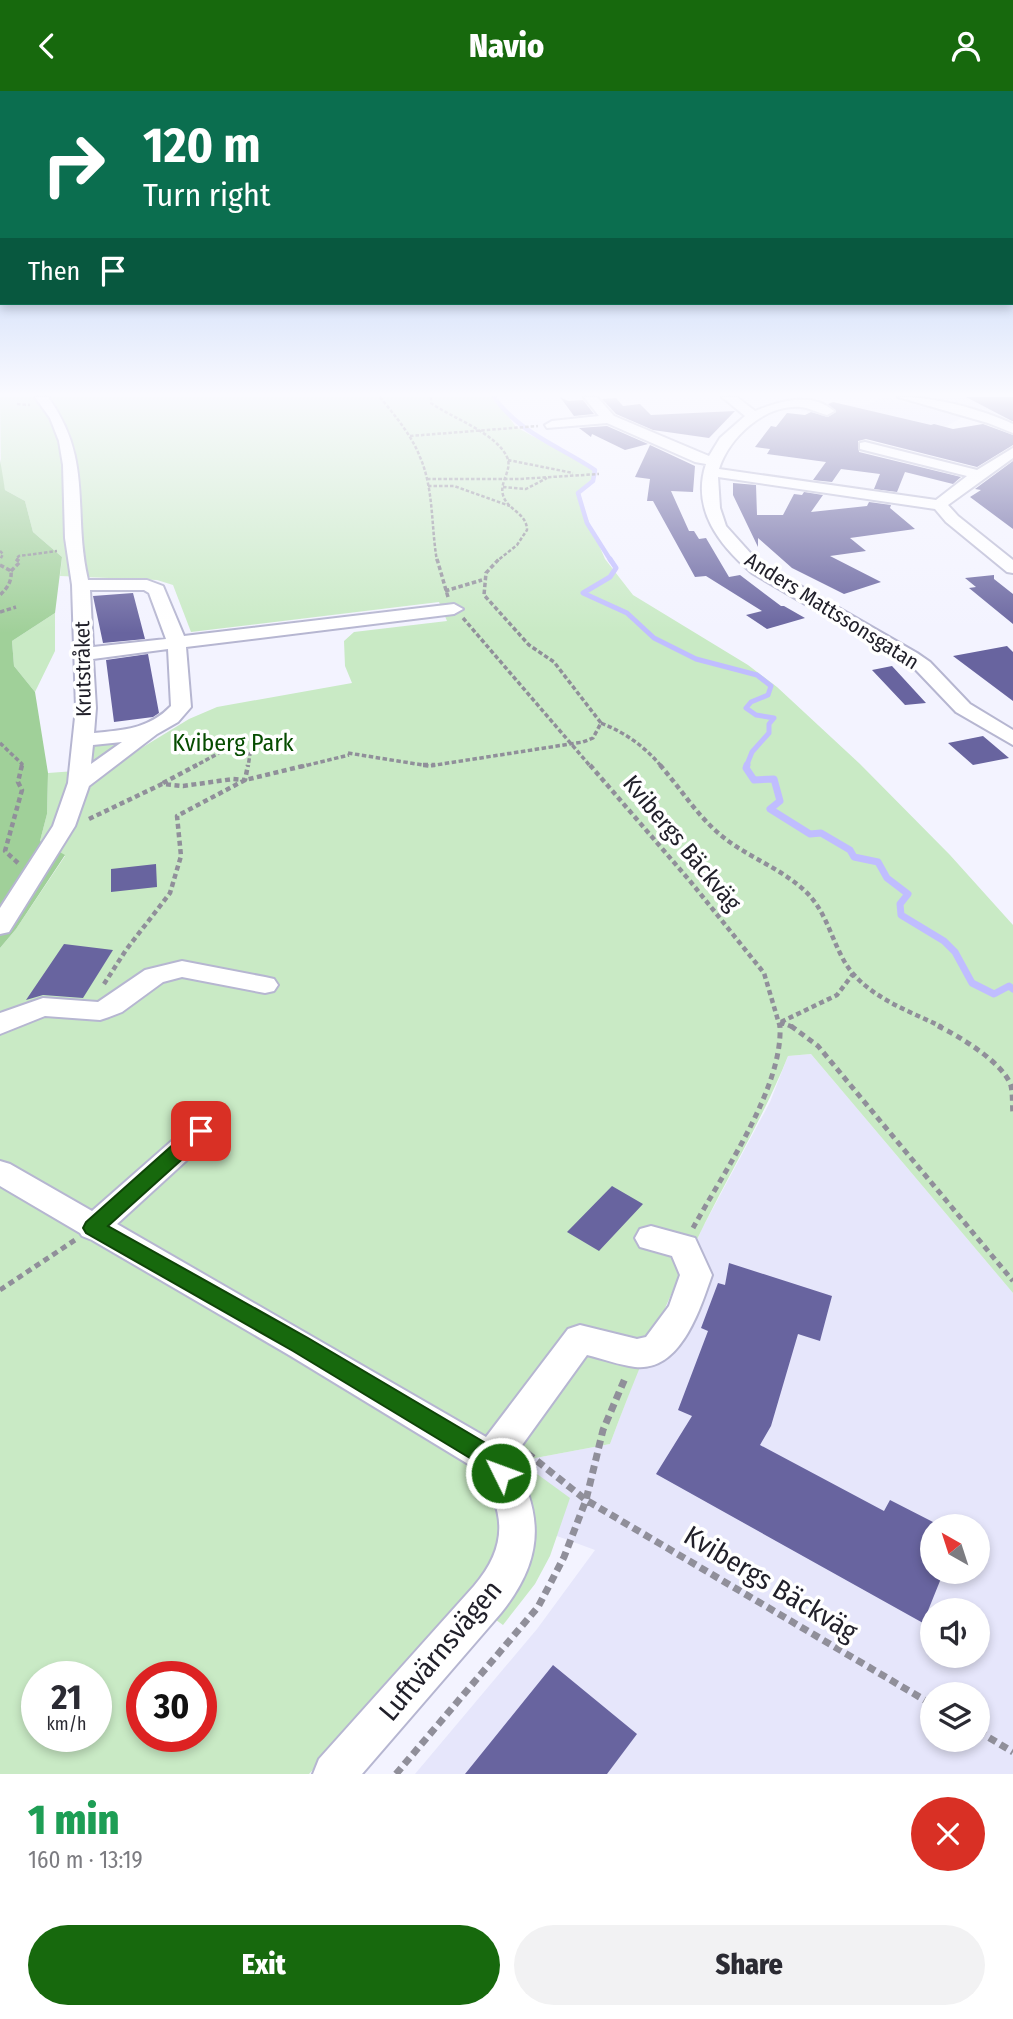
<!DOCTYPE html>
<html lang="en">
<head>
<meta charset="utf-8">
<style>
	:root { --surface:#fff; --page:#f2f2f3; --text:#2b2b33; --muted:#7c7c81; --accent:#17690d }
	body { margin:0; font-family:"Fira Sans Condensed",sans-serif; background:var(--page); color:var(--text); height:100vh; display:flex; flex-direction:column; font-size:26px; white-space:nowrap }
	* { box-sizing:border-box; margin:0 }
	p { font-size:23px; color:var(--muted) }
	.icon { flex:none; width:38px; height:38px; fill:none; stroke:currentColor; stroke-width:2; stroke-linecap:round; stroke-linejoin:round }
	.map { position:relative; height:1683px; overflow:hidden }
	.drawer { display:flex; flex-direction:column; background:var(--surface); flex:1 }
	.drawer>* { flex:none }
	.hud { position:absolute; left:0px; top:0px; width:1013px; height:214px; box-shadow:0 4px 10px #0003; background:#0b6e4f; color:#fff; overflow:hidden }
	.needle { width:46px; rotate:321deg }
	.fabs { position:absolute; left:920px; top:1423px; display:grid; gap:14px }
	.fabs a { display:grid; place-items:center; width:70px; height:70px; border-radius:50%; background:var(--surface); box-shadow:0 4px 10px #0003; font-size:35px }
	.speed { position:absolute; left:21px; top:1570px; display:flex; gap:14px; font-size:35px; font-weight:700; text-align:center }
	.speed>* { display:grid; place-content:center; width:91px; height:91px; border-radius:50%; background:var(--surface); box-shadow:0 4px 10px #0003; line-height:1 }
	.speed small { font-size:18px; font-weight:400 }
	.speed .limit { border:10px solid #d22; background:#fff; color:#111 }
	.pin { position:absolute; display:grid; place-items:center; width:60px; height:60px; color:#fff; margin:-30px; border-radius:14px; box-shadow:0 4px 10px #0006 }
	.me { position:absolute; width:77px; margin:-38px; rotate:312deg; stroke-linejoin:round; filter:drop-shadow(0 0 5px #0008) }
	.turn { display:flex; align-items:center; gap:24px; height:147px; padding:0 28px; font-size:32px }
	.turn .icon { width:91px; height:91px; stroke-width:2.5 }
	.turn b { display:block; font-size:49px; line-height:60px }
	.then { display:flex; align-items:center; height:66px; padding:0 28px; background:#0003; gap:14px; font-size:26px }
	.round { display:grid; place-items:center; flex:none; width:74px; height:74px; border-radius:37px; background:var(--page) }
	.overview { display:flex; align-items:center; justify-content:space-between; height:119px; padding:0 28px }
	h1 { font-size:42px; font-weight:800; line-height:52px; color:#1e9e55 }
	.primary-button { display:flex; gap:14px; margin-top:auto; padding:14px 28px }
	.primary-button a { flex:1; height:80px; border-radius:42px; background:var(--accent); color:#fff; font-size:28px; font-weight:800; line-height:80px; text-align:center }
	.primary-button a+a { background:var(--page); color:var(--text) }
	header { display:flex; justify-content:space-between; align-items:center; height:91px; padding:0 28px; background:var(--accent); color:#fff; font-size:32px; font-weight:800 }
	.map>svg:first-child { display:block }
	.built { fill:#e6e6fb; fill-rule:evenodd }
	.green { fill:#c9eac5; fill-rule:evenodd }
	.forest { fill:#a0d099 }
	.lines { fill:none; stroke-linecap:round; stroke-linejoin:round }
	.stream-far2 { stroke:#c0bdff; stroke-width:4.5 }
	.stream-far1 { stroke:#c0bdff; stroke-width:5 }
	.stream { stroke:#c0bdff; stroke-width:7 }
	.building { fill:#68649f }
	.minor-casing { stroke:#b6b6d1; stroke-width:4 }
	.path-far4 { stroke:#908f9a; stroke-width:2.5; stroke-dasharray:3.5 2; stroke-linecap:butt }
	.path-far3 { stroke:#908f9a; stroke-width:3.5; stroke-dasharray:4.5 2.5; stroke-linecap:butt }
	.path-far2 { stroke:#908f9a; stroke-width:4.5; stroke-dasharray:5 3.5; stroke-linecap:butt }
	.path-far1 { stroke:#908f9a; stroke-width:5; stroke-dasharray:6 4.5; stroke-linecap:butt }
	.path { stroke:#908f9a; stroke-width:7; stroke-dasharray:8 5; stroke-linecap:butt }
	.minor { fill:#fff; fill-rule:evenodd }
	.route { fill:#17690d; stroke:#0f4408; stroke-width:2 }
	.labels { text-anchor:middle; stroke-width:7; stroke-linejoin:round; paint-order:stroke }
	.far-street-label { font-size:21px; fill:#21202a; stroke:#fff }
	.park-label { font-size:24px; fill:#064c00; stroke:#fff }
	.street-label { font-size:24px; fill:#21202a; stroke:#fff }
	.near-street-label { font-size:28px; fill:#21202a; stroke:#fff }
</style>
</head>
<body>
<header><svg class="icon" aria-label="back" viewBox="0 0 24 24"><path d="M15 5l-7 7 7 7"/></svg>Navio<svg class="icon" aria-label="person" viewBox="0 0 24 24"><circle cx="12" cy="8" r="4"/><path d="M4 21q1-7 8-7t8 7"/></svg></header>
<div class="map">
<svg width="1013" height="1683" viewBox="0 0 1013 1683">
	<rect width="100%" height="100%" fill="#f3f3ff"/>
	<path class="built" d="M 884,306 L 963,326 L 919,350 L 790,317 L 819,309 L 825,313 L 865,315 Z
		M 918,306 L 1013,306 L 1013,330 L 1005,327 Z
		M 811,963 L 1013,1202 L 1013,1683 L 415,1683 L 537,1538 L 595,1459 L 527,1434 L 514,1371 L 610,1353 L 639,1276 L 703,1136 L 770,1011 L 788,965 ZM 933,1435 L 978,1435 L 978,1480 L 933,1480 ZM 933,1519 L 978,1519 L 978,1564 L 933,1564 ZM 933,1603 L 978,1603 L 978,1648 L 933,1648 Z"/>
	<path class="green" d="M 0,306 L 494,306 L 516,336 L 593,378 L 592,389 L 580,399 L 582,415 L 605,468 L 633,504 L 748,574 L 777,596 L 860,673 L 950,764 L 1013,834 L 1013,1202 L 811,963 L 788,965 C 765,1023 733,1076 705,1132 C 669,1204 638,1278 610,1353 L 514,1371 L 527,1434 L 488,1493 L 309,1683 L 0,1683 L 0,857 L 16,838 L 65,765 L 40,750 L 47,723 L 48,682 L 89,679 L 84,651 L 120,651 L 107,678 L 189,628 L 217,616 L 352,592 L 345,575 L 344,550 L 354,541 L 447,530 L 439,511 L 191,541 L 173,494 L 157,489 L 60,485 L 62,466 L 33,441 L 25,410 L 5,399 L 1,382 ZM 37,1586 L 96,1586 L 96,1645 L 37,1645 ZM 142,1586 L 201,1586 L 201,1645 L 142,1645 Z
		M 55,522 L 55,560 L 35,601 L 14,575 L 12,550 Z
		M 522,1372 L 570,1407 L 550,1465 L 535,1493 L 503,1534 L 496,1529 L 497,1525 C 533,1465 547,1449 518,1380 Z"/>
	<path class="forest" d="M 0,368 L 5,399 L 25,410 L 33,441 L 62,466 L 55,522 L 12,550 L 14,575 L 35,601 L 48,682 L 47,723 L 40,750 L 65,764 L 16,838 L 0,857 Z"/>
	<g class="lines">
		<path class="stream-far2" d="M 494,306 C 519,342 559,355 595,379 L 593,390 L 578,402 L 587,432 L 611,470"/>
		<path class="stream-far1" d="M 610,468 L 616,477 L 610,486 L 583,502 L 627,522 L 654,547 L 696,568 L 757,584 L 771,595 L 768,604 L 751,611 L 746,617 L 756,624 L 774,627 L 769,633 L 769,642 L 752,661 L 746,676"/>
		<path class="stream" d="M 747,674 L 746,677 L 754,689 L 774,688 L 780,710 L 770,718 L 810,743 L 821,742 L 850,759 L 854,766 L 878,771 L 887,787 L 908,803 L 900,813 L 901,824 L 944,850 L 955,861 L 972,892 L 994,903 L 1009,895 L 1013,898"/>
	</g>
	<path class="building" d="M 560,306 L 568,310 L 583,309 L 594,323 L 574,325 Z
		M 966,306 L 1013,306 L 1013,330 L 1012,330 Z
		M 616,307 L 623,315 L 640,313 L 651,324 L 735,320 L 709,347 L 653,339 L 616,323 L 602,308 Z
		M 833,311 L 931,334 L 934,333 L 953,338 L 983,333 L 1013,344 L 1013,354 L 977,376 L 866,348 L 858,350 L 859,361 L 961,386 L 953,393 L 905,381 L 897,401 L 874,398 L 880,383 L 841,378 L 832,391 L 813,389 L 826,371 L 767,363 L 770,358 L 755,356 L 771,335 L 776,336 L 787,322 L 805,324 L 811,321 L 828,326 L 836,321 L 828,313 Z
		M 607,335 L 648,353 L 625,359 L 592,343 L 591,346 L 579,337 Z
		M 650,354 L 695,375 L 693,401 L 671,400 L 689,440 L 694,440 L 699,448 L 706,447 L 729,486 L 740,484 L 781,515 L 784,515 L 805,527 L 767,538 L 746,524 L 762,520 L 706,485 L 695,486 L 653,410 L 647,410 L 650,388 L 635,386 Z
		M 1013,370 L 1013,438 L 970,406 L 981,399 L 975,398 Z
		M 733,392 L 756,394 L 757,424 L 783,424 L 794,403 L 802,404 L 804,401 L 823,404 L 811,421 L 867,415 L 869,411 L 891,414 L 890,417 L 915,438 L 850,447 L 866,460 L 830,465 L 881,491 L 844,503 L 792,477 L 758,447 L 758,456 L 733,404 Z
		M 994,484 L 994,488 L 1013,503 L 1013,533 L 969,497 L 976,496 L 965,487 Z
		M 133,502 L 145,548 L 103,552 L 93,505 Z
		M 1007,555 L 1013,561 L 1013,610 L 953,565 Z
		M 148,563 L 159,622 L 153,626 L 114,631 L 106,569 Z
		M 892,575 L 926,612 L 905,614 L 872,579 Z
		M 983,645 L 1009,667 L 973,674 L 948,652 Z
		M 156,773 L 157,796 L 111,801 L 111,778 Z
		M 64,853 L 113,859 L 83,907 L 43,904 L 26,909 Z
		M 612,1095 L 643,1113 L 599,1160 L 567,1141 Z
		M 729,1172 L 832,1205 L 820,1250 L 798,1243 L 771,1335 L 760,1354 L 884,1420 L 890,1409 L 933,1431 L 933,1480 L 944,1480 L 923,1532 L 656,1383 L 692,1325 L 678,1319 L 708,1240 L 701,1237 L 718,1192 L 725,1194 Z
		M 553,1574 L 637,1643 L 607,1683 L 465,1683 Z"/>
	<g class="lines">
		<defs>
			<path id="minor" d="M 35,306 L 48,306 C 94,370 72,420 88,489 L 147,489 L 163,495 L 184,545 L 454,513 L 463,518 L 454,523 L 186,556 L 191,616 L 178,631 L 157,643 L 89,695 L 75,735 L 9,841 L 0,843 L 0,817 L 53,735 L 68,692 L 76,617 L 72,494 L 65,447 L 63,374 L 59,350 L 50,327 ZM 90,499 L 144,499 L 149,502 L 166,548 L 93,556 ZM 168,558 L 171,615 C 149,638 124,639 94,642 L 96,617 L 93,568 ZM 122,651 L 91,673 L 93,654 Z
				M 584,306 L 597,306 L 614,325 L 709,365 L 720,347 L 745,325 L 722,306 L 737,306 L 755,320 C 780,310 811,300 834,320 L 827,324 C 818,322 810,317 801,316 C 765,313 729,346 719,378 L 936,409 L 967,385 L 860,358 L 860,352 L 865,351 L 977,379 L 1013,357 L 1013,367 L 948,414 L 958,425 L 1013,469 L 1013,482 L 1007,481 L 946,431 L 935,418 L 718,386 L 720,417 L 726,435 L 753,465 L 764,474 L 917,562 L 930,571 L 970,613 L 1013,639 L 1013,654 L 956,621 L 916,579 L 903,570 L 752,482 C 719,454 691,418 706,373 L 695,371 L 607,332 L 547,337 L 545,334 L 552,330 L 599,325 Z
				M 898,306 C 935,306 978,317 1013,333 L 1013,342 L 988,332 Z
				M 182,870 L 265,886 L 274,888 L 278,894 L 274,900 L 265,902 L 182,886 L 163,891 L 122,921 L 109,926 L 100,929 L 45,925 L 0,943 L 0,922 L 3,921 L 43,907 L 98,911 L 145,879 Z
				M 201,1030 L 211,1033 L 215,1040 L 211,1047 L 117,1133 L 486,1346 L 568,1238 L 580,1234 L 637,1248 L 646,1246 L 669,1215 L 680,1184 L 672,1165 L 640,1156 L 635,1147 L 640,1138 L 651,1135 L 695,1147 L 712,1184 C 700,1218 681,1281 635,1276 C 619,1274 603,1268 587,1264 L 512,1368 C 545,1425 543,1470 501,1522 L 362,1683 L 313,1683 L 319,1668 L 474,1495 C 507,1456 507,1422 478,1379 L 289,1264 L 92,1149 L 82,1145 L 80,1142 L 0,1095 L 0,1070 L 10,1073 L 92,1120 L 191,1033 Z"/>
		</defs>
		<use href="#minor" class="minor-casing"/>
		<path class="path-far4" d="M 380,306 C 395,325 411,343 420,366 C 434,398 431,436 437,470
			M 431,306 L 431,312 C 452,327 496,342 507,366 C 513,379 499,391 503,404 C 507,419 527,422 527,439 L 517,454 L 497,470
			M 17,313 L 30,314
			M 410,345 L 538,335
			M 508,369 L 573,382
			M 427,388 L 519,388 L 599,383
			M 428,395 L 454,395 L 510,415
			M 503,396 L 526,398 L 547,387
			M 0,460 L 3,463 L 0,469
			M 19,470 L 16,468 L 19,465 L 57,460"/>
		<path class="path-far3" d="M 437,468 L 448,506
			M 0,474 L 11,480 C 12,491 7,497 0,504
			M 11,480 L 20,471 L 16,468
			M 445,500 L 482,489
			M 0,521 L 16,516
			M 463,527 L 591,676
			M 601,632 C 626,642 644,655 662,676
			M 172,647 L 250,663 L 248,676
			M 0,652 L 22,673 L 21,676
			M 348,662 L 429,675 L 583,651 L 593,647 L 601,632 L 554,571 L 529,554 L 484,504 L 486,482 L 499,468
			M 193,676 L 223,660
			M 300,676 L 349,664"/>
		<path class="path-far2" d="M 423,674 L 435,674
			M 590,674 L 690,790 L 764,882 L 780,936
			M 660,674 C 681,698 698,726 723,746 C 748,766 780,777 804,799 C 825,818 830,844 843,868 C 862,904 907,919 942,936
			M 163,692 L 197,674
			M 89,728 L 162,693 L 183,695 L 233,688 L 245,689 L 248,674
			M 18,772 L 5,760 L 22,699 L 18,691 L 22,674
			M 104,893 L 126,859 L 170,802 L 181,765 L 177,725 L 245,689 L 307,674
			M 780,931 L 793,936
			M 781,931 L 837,904 L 853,883"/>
		<path class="path-far1" d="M 791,935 L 818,955 L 1013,1190
			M 938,935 C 959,945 1004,972 1011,995 C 1013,1004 1012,1014 1013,1023
			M 693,1137 C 723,1082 783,997 780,935
			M 0,1199 L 75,1149"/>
		<path class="path" d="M 527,1362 L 586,1409 L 933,1614
			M 978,1640 L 1013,1661
			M 396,1683 L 538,1516 L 564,1466 L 586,1409 L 603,1339 L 626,1285"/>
		<use href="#minor" class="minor"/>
	</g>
	<linearGradient id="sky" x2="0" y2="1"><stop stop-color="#98b8f1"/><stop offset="0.56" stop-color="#fafaff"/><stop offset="1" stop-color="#fafaff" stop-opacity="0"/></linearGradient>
	<rect width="1013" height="542" fill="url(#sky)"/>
	<path class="route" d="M 201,1033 L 208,1035 L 210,1040 L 208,1045 L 108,1135 L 308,1247 L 499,1360 L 513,1382 L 509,1389 L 501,1392 L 493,1389 L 483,1375 L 293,1260 L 86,1142 L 83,1137 L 86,1131 L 194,1035 Z"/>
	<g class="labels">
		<g class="far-street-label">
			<text transform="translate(832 520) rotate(32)" y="7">Anders Mattssonsgatan</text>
			<text transform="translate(83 578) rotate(-91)" y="7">Krutstråket</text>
		</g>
		<g class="park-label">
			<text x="233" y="660">Kviberg Park</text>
		</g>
		<g class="street-label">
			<text transform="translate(682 752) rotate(50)" y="8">Kvibergs Bäckväg</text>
		</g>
		<g class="near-street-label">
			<text transform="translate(771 1492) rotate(31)" y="10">Kvibergs Bäckväg</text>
			<text transform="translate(440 1559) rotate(-50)" y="10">Luftvärnsvägen</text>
		</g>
	</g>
</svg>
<div class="fabs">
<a><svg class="needle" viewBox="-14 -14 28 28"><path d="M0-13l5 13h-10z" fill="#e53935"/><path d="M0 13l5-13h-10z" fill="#7c7c81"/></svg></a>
<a><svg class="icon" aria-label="sound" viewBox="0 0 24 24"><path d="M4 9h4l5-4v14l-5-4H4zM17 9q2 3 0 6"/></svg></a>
<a><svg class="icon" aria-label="layers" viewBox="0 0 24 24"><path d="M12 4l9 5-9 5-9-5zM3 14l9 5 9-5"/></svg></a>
</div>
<div class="speed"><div>21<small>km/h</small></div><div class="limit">30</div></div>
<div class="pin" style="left:201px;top:1040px;background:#d93025"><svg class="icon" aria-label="arrive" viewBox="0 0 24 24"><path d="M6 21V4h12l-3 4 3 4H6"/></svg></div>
<svg class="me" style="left:501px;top:1382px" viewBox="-20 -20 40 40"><circle r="17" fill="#17690d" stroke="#fff" stroke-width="3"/><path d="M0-11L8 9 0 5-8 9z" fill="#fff"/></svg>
<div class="hud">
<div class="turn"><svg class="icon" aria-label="right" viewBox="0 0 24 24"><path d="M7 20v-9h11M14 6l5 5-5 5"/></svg><div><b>120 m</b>Turn right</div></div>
<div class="then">Then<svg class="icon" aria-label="arrive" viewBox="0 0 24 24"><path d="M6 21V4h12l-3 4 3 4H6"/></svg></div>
</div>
</div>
<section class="drawer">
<div class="overview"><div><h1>1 min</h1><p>160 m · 13:19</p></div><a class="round" style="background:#d93025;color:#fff"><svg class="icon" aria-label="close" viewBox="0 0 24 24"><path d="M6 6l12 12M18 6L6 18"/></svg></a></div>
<div class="primary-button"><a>Exit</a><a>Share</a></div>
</section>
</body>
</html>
